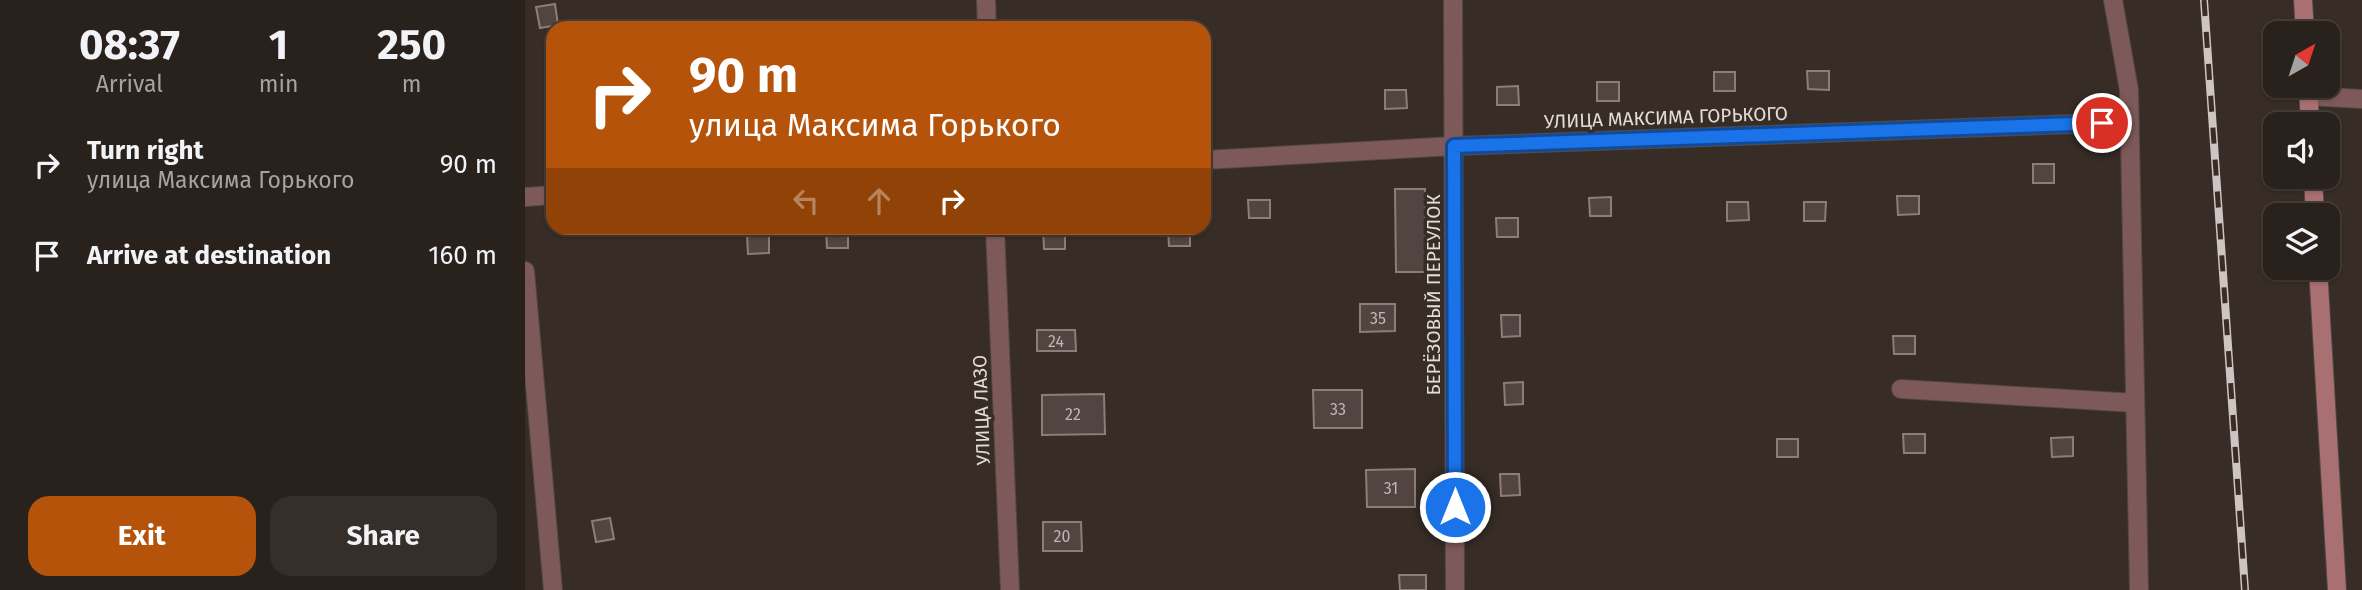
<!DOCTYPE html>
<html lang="en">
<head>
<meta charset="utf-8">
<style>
	:root { --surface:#29211c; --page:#352e29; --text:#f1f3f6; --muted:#a5a3a3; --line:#453e3b; --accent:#b45309 }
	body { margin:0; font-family:"Fira Sans",sans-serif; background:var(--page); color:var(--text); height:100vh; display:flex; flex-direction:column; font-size:26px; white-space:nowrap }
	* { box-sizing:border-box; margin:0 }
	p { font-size:23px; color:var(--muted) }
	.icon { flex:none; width:38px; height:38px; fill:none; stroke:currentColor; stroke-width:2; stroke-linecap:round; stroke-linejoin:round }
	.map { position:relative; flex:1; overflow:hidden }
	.sheet { display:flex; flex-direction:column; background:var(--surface); width:525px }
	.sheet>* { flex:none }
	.banner { position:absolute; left:21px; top:21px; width:665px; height:214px; border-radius:21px; box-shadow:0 2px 5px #0004,0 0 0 2px var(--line); background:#b45309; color:#fff; overflow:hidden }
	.needle { width:46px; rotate:39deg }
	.controls { position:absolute; left:1738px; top:21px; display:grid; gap:14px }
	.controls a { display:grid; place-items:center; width:77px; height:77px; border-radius:14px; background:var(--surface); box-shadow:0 2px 5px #0004,0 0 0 2px var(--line); font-size:35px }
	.pin { position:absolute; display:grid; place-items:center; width:60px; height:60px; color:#fff; margin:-30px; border:4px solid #fff; border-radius:50%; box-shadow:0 2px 7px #0007 }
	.me { position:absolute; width:77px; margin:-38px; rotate:0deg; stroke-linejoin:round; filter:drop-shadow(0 0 5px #0008) }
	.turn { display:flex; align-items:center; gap:24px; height:147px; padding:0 28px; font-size:32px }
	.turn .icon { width:91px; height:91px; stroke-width:2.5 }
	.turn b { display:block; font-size:49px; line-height:60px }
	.lanes { display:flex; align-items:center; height:66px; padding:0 28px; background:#0003; justify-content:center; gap:35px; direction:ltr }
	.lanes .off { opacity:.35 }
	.eta { display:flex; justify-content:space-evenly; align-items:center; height:119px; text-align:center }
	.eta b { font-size:42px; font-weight:700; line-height:49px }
	.cta { display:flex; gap:14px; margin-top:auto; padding:14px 28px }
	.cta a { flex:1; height:80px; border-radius:21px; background:var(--accent); color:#fff; font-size:28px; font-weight:700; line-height:80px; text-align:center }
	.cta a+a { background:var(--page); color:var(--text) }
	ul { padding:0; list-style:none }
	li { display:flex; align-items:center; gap:21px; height:91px; padding:0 28px }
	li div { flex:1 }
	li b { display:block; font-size:26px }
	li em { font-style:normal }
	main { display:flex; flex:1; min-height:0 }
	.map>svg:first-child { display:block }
	.building { fill:#524440; stroke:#8c7d78; stroke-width:2 }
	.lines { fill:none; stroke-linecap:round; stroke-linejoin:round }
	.street-casing { stroke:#534843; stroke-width:20 }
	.secondary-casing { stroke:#534843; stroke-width:20 }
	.street { stroke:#7e595a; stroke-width:18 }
	.secondary { stroke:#a97073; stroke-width:18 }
	.rail-casing { stroke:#cec5c2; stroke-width:8 }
	.rail { stroke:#372c26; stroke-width:5; stroke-dasharray:16; stroke-linecap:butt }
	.route-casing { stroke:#114b97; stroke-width:18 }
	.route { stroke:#1a73e8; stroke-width:12 }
	.labels { text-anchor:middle; stroke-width:7; stroke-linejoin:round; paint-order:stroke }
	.number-label { font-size:16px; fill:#c0b6b3 }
	.street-label { font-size:19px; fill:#e4dcd9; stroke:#372c26 }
</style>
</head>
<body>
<main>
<section class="sheet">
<div class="eta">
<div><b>08:37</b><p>Arrival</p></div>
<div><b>1</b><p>min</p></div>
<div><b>250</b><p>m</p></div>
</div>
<ul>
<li><svg class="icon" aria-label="right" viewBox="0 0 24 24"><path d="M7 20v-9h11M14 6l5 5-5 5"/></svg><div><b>Turn right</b><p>улица Максима Горького</p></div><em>90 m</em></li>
<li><svg class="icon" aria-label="arrive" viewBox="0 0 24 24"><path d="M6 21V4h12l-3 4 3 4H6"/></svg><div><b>Arrive at destination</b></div><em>160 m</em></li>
</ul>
<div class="cta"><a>Exit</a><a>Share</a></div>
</section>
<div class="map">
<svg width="1837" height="590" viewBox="0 0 1837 590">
	<rect width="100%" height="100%" fill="#372c26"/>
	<path class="building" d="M 30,4 L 33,25 L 15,28 L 11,7 Z
		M 1282,71 L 1304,71 L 1304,90 L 1283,89 Z
		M 1189,72 L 1210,72 L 1210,91 L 1189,91 Z
		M 1072,82 L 1094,82 L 1094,101 L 1072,101 Z
		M 993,86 L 994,105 L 972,105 L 972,87 Z
		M 860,90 L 881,90 L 882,108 L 860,109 Z
		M 1508,164 L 1529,164 L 1529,183 L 1508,183 Z
		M 870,189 L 900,189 L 902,272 L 871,272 Z
		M 1372,196 L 1394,196 L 1394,214 L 1373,215 Z
		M 1086,197 L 1086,216 L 1065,216 L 1064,198 Z
		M 723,200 L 745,200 L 745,218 L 724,218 Z
		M 1202,202 L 1223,202 L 1224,220 L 1202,221 Z
		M 1279,202 L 1301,202 L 1300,221 L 1279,221 Z
		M 971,218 L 993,218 L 993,237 L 972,237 Z
		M 518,228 L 540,228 L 540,249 L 519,249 Z
		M 643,228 L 665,228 L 665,246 L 644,246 Z
		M 301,230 L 323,230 L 323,248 L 302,248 Z
		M 222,235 L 244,235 L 244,253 L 223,254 Z
		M 835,304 L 870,304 L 870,331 L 835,332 Z
		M 976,315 L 995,315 L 995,336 L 977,337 Z
		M 512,330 L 550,330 L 551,351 L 512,351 Z
		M 1368,336 L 1390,336 L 1390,354 L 1369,354 Z
		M 998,382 L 998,404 L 980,405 L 979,383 Z
		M 788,390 L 837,390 L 837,428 L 789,428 Z
		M 579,394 L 580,434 L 517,435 L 517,395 Z
		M 1378,434 L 1400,434 L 1400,453 L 1379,453 Z
		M 1548,437 L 1548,456 L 1527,457 L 1526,438 Z
		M 1252,439 L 1273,439 L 1273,457 L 1252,457 Z
		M 890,469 L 890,507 L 842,507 L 841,470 Z
		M 975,474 L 994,474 L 995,495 L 976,496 Z
		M 85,518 L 89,539 L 71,542 L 67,521 Z
		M 518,522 L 556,522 L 557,551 L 518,551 Z
		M 874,575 L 901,575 L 901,590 L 875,590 Z"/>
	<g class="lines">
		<defs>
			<path id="street" d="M 461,0 L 462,28
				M 928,0 L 930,590
				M 1588,0 L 1604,90 L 1614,590
				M 1784,96 L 1837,99
				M 679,160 L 929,146 L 1605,122
				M 0,197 L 28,195
				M 470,228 L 485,590
				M 0,271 L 28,590
				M 1376,389 L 1610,403"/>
			<path id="secondary" d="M 1778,0 L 1780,33
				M 1783,86 L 1785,124
				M 1788,177 L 1790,215
				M 1793,268 L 1812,590"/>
		</defs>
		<use href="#street" class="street-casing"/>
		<use href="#secondary" class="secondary-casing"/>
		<use href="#street" class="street"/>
		<use href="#secondary" class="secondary"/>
		<defs>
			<path id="rail" d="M 1679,0 L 1720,590"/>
		</defs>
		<use href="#rail" class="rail-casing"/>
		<use href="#rail" class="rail"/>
	</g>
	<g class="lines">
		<defs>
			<path id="route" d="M 930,507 L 929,146 L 1577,123"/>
		</defs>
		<use href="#route" class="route-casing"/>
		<use href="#route" class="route"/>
	</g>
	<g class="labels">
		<g class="number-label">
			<text x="853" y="324">35</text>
			<text x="531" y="347">24</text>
			<text x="813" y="415">33</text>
			<text x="548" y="420">22</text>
			<text x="866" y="494">31</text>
			<text x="537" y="542">20</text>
		</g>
		<g class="street-label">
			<text transform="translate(1141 117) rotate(-2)" y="7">УЛИЦА МАКСИМА ГОРЬКОГО</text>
			<text transform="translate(908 295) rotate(-90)" y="7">БЕРЁЗОВЫЙ ПЕРЕУЛОК</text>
			<text transform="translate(456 410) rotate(-92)" y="7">УЛИЦА ЛАЗО</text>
		</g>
	</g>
</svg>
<div class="controls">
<a><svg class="needle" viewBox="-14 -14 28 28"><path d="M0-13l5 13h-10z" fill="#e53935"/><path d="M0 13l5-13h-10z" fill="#a5a3a3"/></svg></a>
<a><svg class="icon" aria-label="sound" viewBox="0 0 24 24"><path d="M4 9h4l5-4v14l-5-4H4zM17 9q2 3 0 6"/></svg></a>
<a><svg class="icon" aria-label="layers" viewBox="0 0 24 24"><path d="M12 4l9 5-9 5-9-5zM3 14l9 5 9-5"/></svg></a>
</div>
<div class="pin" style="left:1577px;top:123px;background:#d93025"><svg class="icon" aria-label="arrive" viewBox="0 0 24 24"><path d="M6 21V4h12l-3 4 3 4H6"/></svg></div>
<svg class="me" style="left:930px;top:507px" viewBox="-20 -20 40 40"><circle r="17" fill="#1a73e8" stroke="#fff" stroke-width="3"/><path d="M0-11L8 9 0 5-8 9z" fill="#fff"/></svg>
<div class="banner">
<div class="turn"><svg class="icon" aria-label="right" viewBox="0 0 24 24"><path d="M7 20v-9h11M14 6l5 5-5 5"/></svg><div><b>90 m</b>улица Максима Горького</div></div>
<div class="lanes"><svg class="icon off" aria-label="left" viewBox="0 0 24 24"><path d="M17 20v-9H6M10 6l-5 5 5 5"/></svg><svg class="icon off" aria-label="ahead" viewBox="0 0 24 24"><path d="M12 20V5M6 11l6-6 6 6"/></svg><svg class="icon" aria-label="right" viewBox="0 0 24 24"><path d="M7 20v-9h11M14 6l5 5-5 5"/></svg></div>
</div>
</div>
</main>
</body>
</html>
